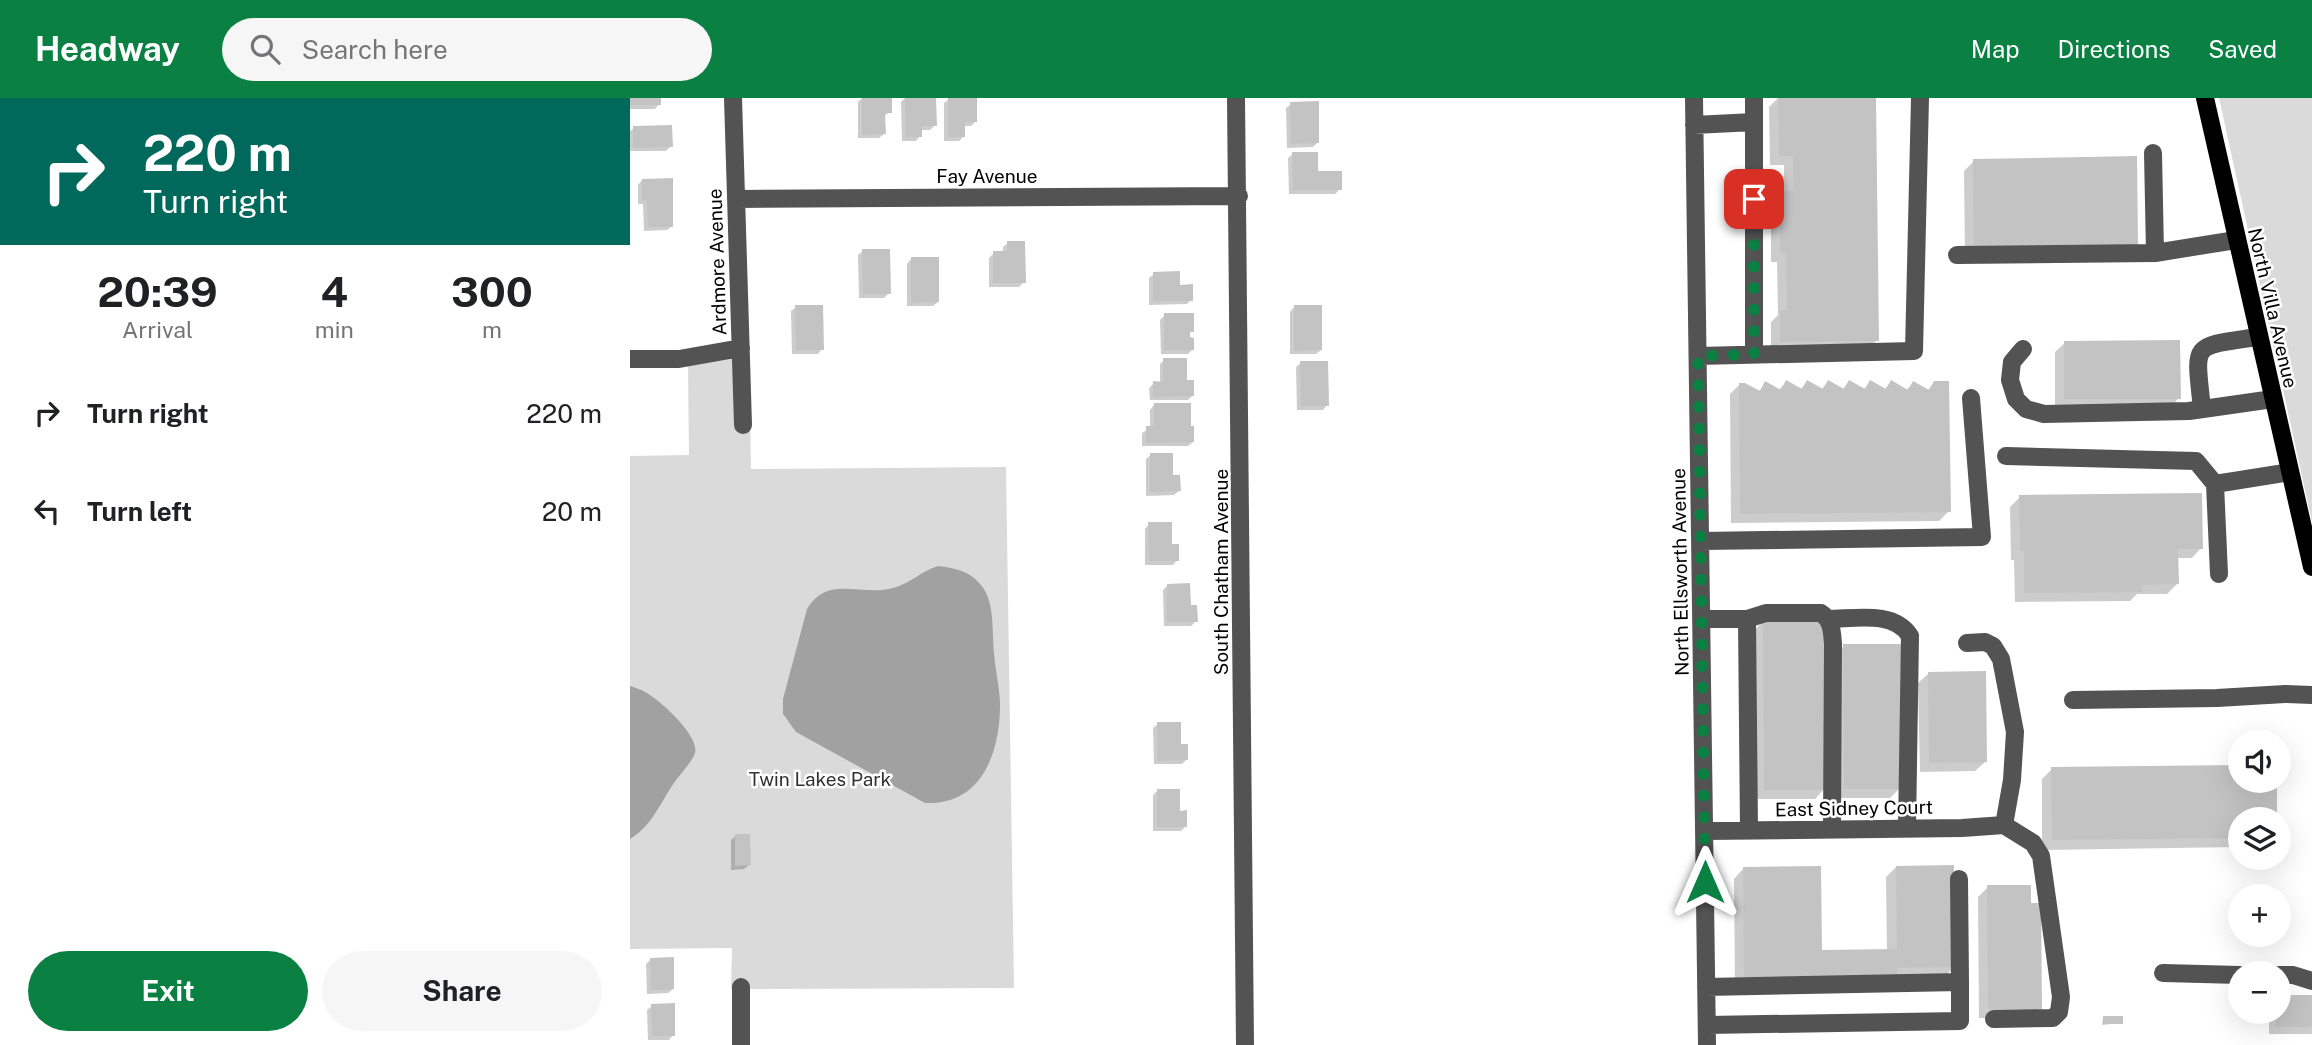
<!DOCTYPE html>
<html lang="en">
<head>
<meta charset="utf-8">
<style>
	:root { --surface:#fff; --page:#f6f6f6; --text:#202124; --muted:#757577; --accent:#0b8043 }
	body { margin:0; font-family:"Public Sans",sans-serif; background:var(--page); color:var(--text); height:100vh; display:flex; flex-direction:column; font-size:26px; white-space:nowrap }
	* { box-sizing:border-box; margin:0 }
	p { font-size:23px; color:var(--muted) }
	.icon { flex:none; width:38px; height:38px; fill:none; stroke:currentColor; stroke-width:2; stroke-linecap:round; stroke-linejoin:round }
	.map { position:relative; flex:1; overflow:hidden }
	.details { display:flex; flex-direction:column; background:var(--surface); width:630px }
	.details>* { flex:none }
	.hud { background:#00695c; color:#fff; overflow:hidden }
	.controls { position:absolute; left:1598px; top:632px; display:grid; gap:14px }
	.controls a { display:grid; place-items:center; width:63px; height:63px; border-radius:50%; background:var(--surface); box-shadow:0 7px 28px #0002; font-size:35px }
	.pin { position:absolute; display:grid; place-items:center; width:60px; height:60px; color:#fff; margin:-30px; border-radius:14px; box-shadow:0 4px 10px #0006 }
	.me { position:absolute; width:77px; margin:-38px; rotate:0deg; stroke-linejoin:round; filter:drop-shadow(0 0 5px #0008) }
	.turn { display:flex; align-items:center; gap:24px; height:147px; padding:0 28px; font-size:32px }
	.turn .icon { width:91px; height:91px; stroke-width:2.5 }
	.turn b { display:block; font-size:49px; line-height:60px }
	.eta { display:flex; justify-content:space-evenly; align-items:center; height:119px; text-align:center }
	.eta b { font-size:42px; font-weight:700; line-height:49px }
	.button { display:flex; gap:14px; margin-top:auto; padding:14px 28px }
	.button a { flex:1; height:80px; border-radius:42px; background:var(--accent); color:#fff; font-size:28px; font-weight:700; line-height:80px; text-align:center }
	.button a+a { background:var(--page); color:var(--text) }
	ul { padding:0; list-style:none }
	li { display:flex; align-items:center; gap:21px; height:98px; padding:0 28px }
	li div { flex:1 }
	li b { display:block; font-size:26px }
	li em { font-style:normal }
	header { display:flex; align-items:center; gap:42px; box-sizing:border-box; height:98px; padding:0 35px; background:var(--accent); color:#fff }
	header strong { font-size:33px }
	nav { display:flex; gap:38px; margin-inline-start:auto; font-size:24px }
	.search { width:490px; height:63px; background:var(--page); display:flex; align-items:center; gap:18px; box-sizing:border-box; padding:0 24px; border-radius:38px; color:var(--muted); font-size:26px }
	main { display:flex; flex:1; min-height:0 }
	.map>svg:first-child { display:block }
	.green { fill:#dadada }
	.water { fill:#a1a1a1 }
	.shadow { fill:#0003 }
	.building { fill:#c3c3c3 }
	.lines { fill:none; stroke-linecap:round; stroke-linejoin:round }
	.minor { stroke:#535353; stroke-width:18 }
	.major { stroke:#000; stroke-width:18 }
	.route { stroke:#0b8043; stroke-width:12; stroke-dasharray:0 21.6 }
	.labels { text-anchor:middle; stroke-width:5; stroke-linejoin:round; paint-order:stroke }
	.street-label { font-size:19px; fill:#000; stroke:#fff }
	.park-label { font-size:19px; fill:#313131; stroke:#fff }
</style>
</head>
<body>
<header>
<strong>Headway</strong>
<div class="search"><svg class="icon" aria-label="search" viewBox="0 0 24 24"><circle cx="10" cy="10" r="6"/><path d="M15 15l6 6"/></svg>Search here</div>
<nav><a>Map</a><a>Directions</a><a>Saved</a></nav>
</header>
<main>
<section class="details">
<div class="hud">
<div class="turn"><svg class="icon" aria-label="right" viewBox="0 0 24 24"><path d="M7 20v-9h11M14 6l5 5-5 5"/></svg><div><b>220 m</b>Turn right</div></div>
</div>
<div class="eta">
<div><b>20:39</b><p>Arrival</p></div>
<div><b>4</b><p>min</p></div>
<div><b>300</b><p>m</p></div>
</div>
<ul>
<li><svg class="icon" aria-label="right" viewBox="0 0 24 24"><path d="M7 20v-9h11M14 6l5 5-5 5"/></svg><div><b>Turn right</b></div><em>220 m</em></li>
<li><svg class="icon" aria-label="left" viewBox="0 0 24 24"><path d="M17 20v-9H6M10 6l-5 5 5 5"/></svg><div><b>Turn left</b></div><em>20 m</em></li>
</ul>
<div class="button"><a>Exit</a><a>Share</a></div>
</section>
<div class="map">
<svg width="1682" height="947" viewBox="0 0 1682 947">
	<rect width="100%" height="100%" fill="#fff"/>
	<path class="green" d="M 1589,0 L 1682,0 L 1682,424 Z
		M 119,257 L 121,371 L 376,369 L 384,890 L 101,891 L 102,850 L 0,851 L 0,358 L 59,357 L 58,268 Z"/>
	<path class="water" d="M 308,468 C 324,470 340,473 351,487 C 365,503 362,534 364,555 C 365,571 369,587 370,603 C 371,652 353,708 295,705 L 166,634 L 153,616 L 153,601 L 177,511 C 198,476 231,499 263,490 C 280,486 291,473 308,468 Z
		M 0,588 C 5,590 11,591 15,594 C 29,601 70,638 65,655 C 62,665 46,680 40,691 C 28,710 20,729 0,741 Z"/>
	<path class="shadow" d="M 0,0 L 29,0 L 29,6 L 25,11 L 0,11 Z
		M 232,0 L 260,0 L 260,14 L 254,18 L 254,36 L 249,40 L 228,40 L 228,4 Z
		M 275,0 L 305,0 L 305,27 L 300,32 L 290,32 L 290,38 L 286,43 L 272,43 L 271,4 Z
		M 1148,0 L 1244,0 L 1247,242 L 1237,252 L 1141,253 L 1141,224 L 1148,217 L 1147,164 L 1141,164 L 1141,105 L 1150,95 L 1154,95 L 1154,67 L 1140,67 L 1139,9 Z
		M 319,1 L 346,23 L 341,28 L 334,28 L 334,38 L 329,43 L 314,43 L 314,5 Z
		M 661,6 L 687,45 L 683,49 L 657,50 L 656,10 Z
		M 4,30 L 41,48 L 36,53 L 0,53 L 0,33 Z
		M 663,56 L 686,75 L 710,91 L 705,96 L 659,96 L 658,60 Z
		M 1344,63 L 1497,156 L 1335,158 L 1334,73 Z
		M 12,82 L 42,128 L 37,132 L 14,133 L 13,106 L 8,106 L 8,87 Z
		M 378,145 L 394,184 L 389,189 L 359,189 L 359,160 L 364,155 L 373,155 L 373,149 Z
		M 233,153 L 259,195 L 254,200 L 229,200 L 228,157 Z
		M 281,161 L 308,204 L 303,208 L 277,208 L 277,166 Z
		M 524,176 L 548,189 L 561,202 L 557,206 L 519,207 L 519,180 Z
		M 166,209 L 192,251 L 188,256 L 162,256 L 161,213 Z
		M 664,209 L 691,252 L 686,256 L 660,256 L 660,214 Z
		M 535,217 L 562,233 L 558,237 L 563,251 L 558,256 L 531,256 L 530,222 Z
		M 1435,245 L 1549,300 L 1539,310 L 1425,311 L 1425,254 Z
		M 534,262 L 555,284 L 562,298 L 558,302 L 520,302 L 519,290 L 524,285 L 530,285 L 530,266 Z
		M 671,265 L 697,307 L 693,312 L 667,312 L 666,269 Z
		M 1156,284 L 1170,292 L 1177,284 L 1191,292 L 1198,284 L 1212,292 L 1219,284 L 1233,292 L 1241,284 L 1254,292 L 1261,284 L 1276,292 L 1283,286 L 1297,293 L 1305,285 L 1319,413 L 1309,423 L 1101,425 L 1100,296 L 1109,287 L 1128,294 L 1136,286 L 1148,293 Z
		M 524,307 L 559,330 L 563,344 L 558,348 L 512,348 L 512,335 L 520,330 L 520,312 Z
		M 521,357 L 549,393 L 544,397 L 516,398 L 516,361 Z
		M 1390,399 L 1571,450 L 1562,460 L 1547,460 L 1547,486 L 1537,496 L 1507,496 L 1500,503 L 1385,504 L 1384,462 L 1381,462 L 1380,409 Z
		M 519,426 L 540,448 L 547,462 L 543,467 L 515,467 L 515,431 Z
		M 538,487 L 559,509 L 566,523 L 561,528 L 534,528 L 533,492 Z
		M 1133,523 L 1194,691 L 1185,701 L 1125,701 L 1124,533 Z
		M 1214,548 L 1270,690 L 1260,700 L 1205,700 L 1204,558 Z
		M 1298,576 L 1355,664 L 1345,673 L 1290,674 L 1288,585 Z
		M 528,626 L 549,648 L 556,662 L 552,666 L 524,666 L 523,630 Z
		M 1610,669 L 1610,682 L 1645,721 L 1610,721 L 1610,749 L 1412,752 L 1412,681 L 1422,671 Z
		M 527,693 L 549,714 L 556,728 L 551,733 L 523,733 L 523,697 Z
		M 106,738 L 119,767 L 114,771 L 101,772 L 101,742 Z
		M 1266,769 L 1324,869 L 1314,879 L 1105,888 L 1104,781 L 1113,771 L 1190,853 L 1257,853 L 1256,779 Z
		M 1358,789 L 1410,910 L 1400,920 L 1349,920 L 1348,799 Z
		M 21,861 L 43,891 L 38,895 L 17,896 L 16,866 Z
		M 1682,899 L 1682,936 L 1639,936 L 1639,914 L 1648,914 Z
		M 22,908 L 43,937 L 39,942 L 18,942 L 17,912 Z
		M 1473,920 L 1491,925 L 1472,927 Z"/>
	<path class="building" d="M 0,0 L 31,0 L 31,7 L 0,7 Z
		M 232,0 L 262,0 L 262,15 L 255,15 L 256,36 L 232,37 Z
		M 275,0 L 306,0 L 307,28 L 292,28 L 292,39 L 276,39 Z
		M 318,0 L 347,0 L 347,24 L 335,24 L 335,39 L 318,39 Z
		M 1148,0 L 1246,0 L 1249,243 L 1150,244 L 1150,213 L 1157,212 L 1156,155 L 1150,155 L 1150,94 L 1163,93 L 1163,58 L 1149,58 Z
		M 689,3 L 689,45 L 661,46 L 660,4 Z
		M 42,27 L 43,49 L 3,50 L 3,28 Z
		M 662,54 L 688,54 L 688,73 L 712,73 L 712,92 L 663,92 Z
		M 1507,58 L 1508,147 L 1344,149 L 1343,61 Z
		M 43,80 L 43,129 L 18,129 L 17,102 L 12,102 L 12,81 Z
		M 377,143 L 395,143 L 396,185 L 363,185 L 363,153 L 377,153 Z
		M 232,151 L 260,151 L 261,196 L 233,196 Z
		M 281,159 L 309,159 L 309,204 L 281,205 Z
		M 550,173 L 550,187 L 563,186 L 563,203 L 523,203 L 523,174 Z
		M 165,207 L 193,207 L 194,252 L 166,252 Z
		M 664,207 L 692,207 L 692,252 L 664,253 Z
		M 534,215 L 564,215 L 564,234 L 560,234 L 560,239 L 564,240 L 564,252 L 534,252 Z
		M 1550,242 L 1551,301 L 1434,301 L 1434,243 Z
		M 533,260 L 557,260 L 557,282 L 564,282 L 564,298 L 523,299 L 523,283 L 533,284 Z
		M 670,263 L 698,263 L 699,308 L 671,308 Z
		M 1156,282 L 1172,291 L 1177,282 L 1193,291 L 1198,282 L 1214,291 L 1219,282 L 1235,291 L 1240,282 L 1256,291 L 1261,282 L 1278,292 L 1283,283 L 1299,292 L 1304,283 L 1319,283 L 1321,414 L 1110,416 L 1109,285 L 1115,285 L 1130,293 L 1135,283 L 1151,292 Z
		M 524,305 L 561,305 L 561,328 L 564,328 L 564,344 L 516,345 L 516,328 L 524,328 Z
		M 520,355 L 543,355 L 543,377 L 550,377 L 551,393 L 520,394 Z
		M 1572,395 L 1573,451 L 1548,451 L 1549,486 L 1512,487 L 1512,494 L 1394,495 L 1394,453 L 1390,453 L 1389,397 Z
		M 518,424 L 542,424 L 542,446 L 549,446 L 549,463 L 519,463 Z
		M 560,485 L 561,507 L 567,507 L 568,524 L 537,524 L 537,486 Z
		M 1133,521 L 1188,521 L 1195,528 L 1196,692 L 1134,692 Z
		M 1213,546 L 1271,546 L 1272,691 L 1214,691 Z
		M 1356,573 L 1357,664 L 1299,665 L 1298,574 Z
		M 527,624 L 551,624 L 551,646 L 558,646 L 558,662 L 528,663 Z
		M 1610,667 L 1610,682 L 1647,682 L 1647,721 L 1610,721 L 1610,740 L 1422,742 L 1421,669 Z
		M 527,691 L 550,691 L 550,713 L 557,712 L 557,729 L 527,729 Z
		M 105,736 L 120,736 L 121,767 L 105,768 Z
		M 1324,767 L 1325,869 L 1267,870 L 1267,877 L 1114,879 L 1113,769 L 1191,768 L 1192,852 L 1267,851 L 1266,768 Z
		M 1357,787 L 1401,787 L 1401,805 L 1411,805 L 1412,911 L 1358,911 Z
		M 44,859 L 44,891 L 21,892 L 20,860 Z
		M 1648,897 L 1682,897 L 1682,929 L 1645,929 Z
		M 45,905 L 45,938 L 22,938 L 21,906 Z
		M 1473,918 L 1493,918 L 1493,926 L 1473,926 Z"/>
	<g class="lines">
		<path class="minor" d="M 103,0 L 113,327
			M 606,0 L 615,947
			M 1064,0 L 1077,947
			M 1124,0 L 1124,256
			M 1064,27 L 1124,24
			M 1523,55 L 1525,155
			M 106,101 L 609,98
			M 1327,157 L 1525,155 L 1606,142
			M 1393,251 L 1382,264 L 1380,282 L 1386,301 L 1396,311 L 1414,316 L 1559,313 L 1643,301
			M 1068,258 L 1284,253 L 1290,0
			M 0,261 L 49,261 L 111,250
			M 1572,311 C 1565,243 1560,249 1628,239
			M 1376,358 L 1566,363 L 1585,386 L 1589,476
			M 1585,386 L 1660,374
			M 1071,443 L 1352,439 L 1341,300
			M 1072,521 L 1117,521 L 1119,732
			M 1117,521 L 1136,515 L 1191,515 C 1202,522 1202,534 1203,546 L 1202,731
			M 1198,521 C 1224,521 1264,512 1280,538 L 1277,731
			M 1337,545 L 1355,544 L 1363,548 L 1371,561 L 1385,634 L 1382,682 L 1374,727
			M 1443,602 L 1587,600 L 1655,596 L 1682,597
			M 1075,733 L 1332,730 L 1374,727
			M 1329,781 L 1330,884
			M 1533,875 L 1610,877
			M 1648,877 L 1663,877 L 1682,883
			M 111,889 L 111,947
			M 1076,889 L 1330,884 L 1330,923 L 1077,927
			M 1364,921 L 1423,920 L 1429,914 L 1431,899 L 1411,758 L 1403,745 L 1374,727"/>
		<path class="major" d="M 1575,0 L 1682,469"/>
	</g>
	<g class="lines">
		<path class="route" d="M 1075,784 L 1068,258 L 1124,256 L 1124,101"/>
	</g>
	<g class="labels">
		<g class="street-label">
			<text x="357" y="85">Fay Avenue</text>
			<text transform="translate(87 164) rotate(-92)" y="7">Ardmore Avenue</text>
			<text transform="translate(1643 210) rotate(77)" y="7">North Villa Avenue</text>
			<text transform="translate(591 474) rotate(-90)" y="7">South Chatham Avenue</text>
			<text transform="translate(1050 474) rotate(-91)" y="7">North Ellsworth Avenue</text>
			<text transform="translate(1224 710) rotate(-1)" y="7">East Sidney Court</text>
		</g>
		<g class="park-label">
			<text x="190" y="688">Twin Lakes Park</text>
		</g>
	</g>
</svg>
<div class="controls">
<a><svg class="icon" aria-label="sound" viewBox="0 0 24 24"><path d="M4 9h4l5-4v14l-5-4H4zM17 9q2 3 0 6"/></svg></a>
<a><svg class="icon" aria-label="layers" viewBox="0 0 24 24"><path d="M12 4l9 5-9 5-9-5zM3 14l9 5 9-5"/></svg></a>
<a>+</a>
<a>−</a>
</div>
<div class="pin" style="left:1124px;top:101px;background:#d93025"><svg class="icon" aria-label="arrive" viewBox="0 0 24 24"><path d="M6 21V4h12l-3 4 3 4H6"/></svg></div>
<svg class="me" style="left:1075px;top:784px" viewBox="-20 -20 40 40"><path d="M0-17L14 15 0 8-14 15z" fill="#0b8043" stroke="#fff" stroke-width="4"/></svg>
</div>
</main>
</body>
</html>
